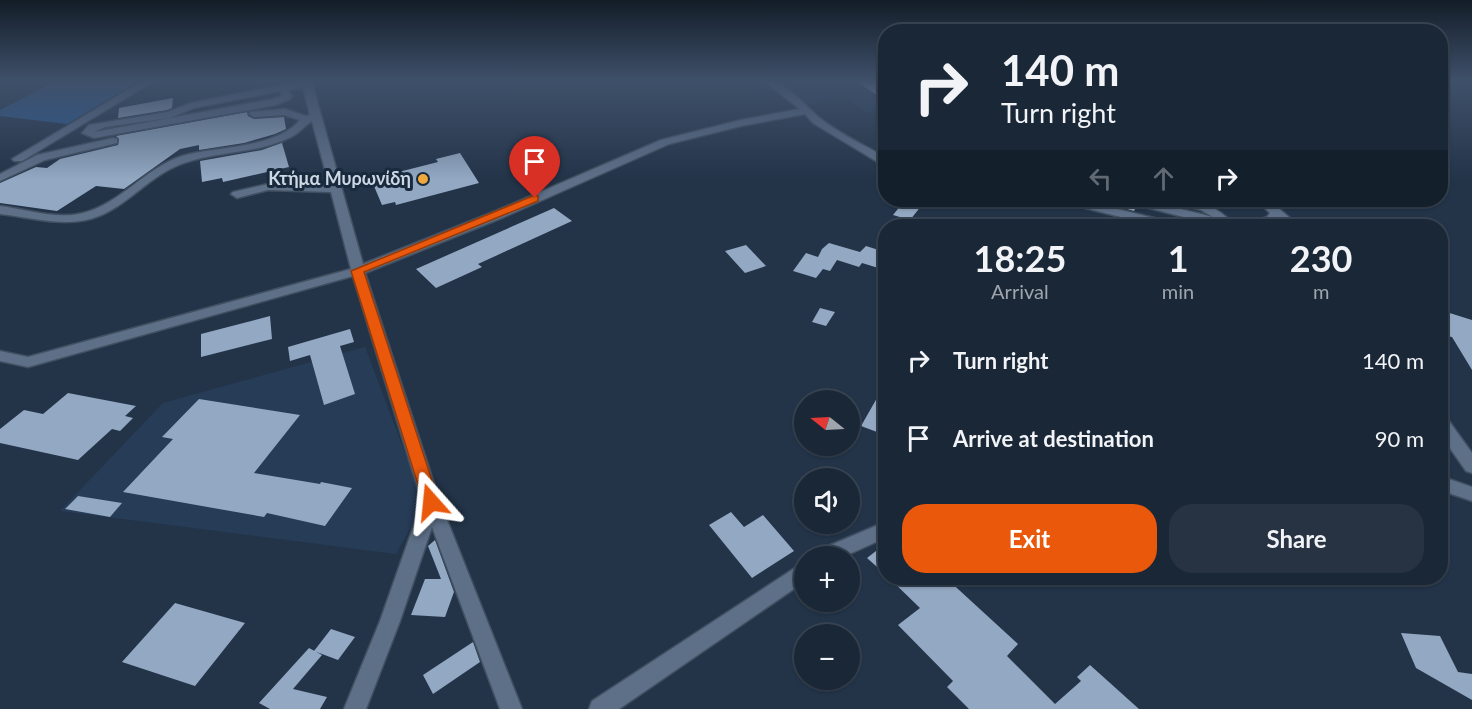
<!DOCTYPE html>
<html lang="en">
<head>
<meta charset="utf-8">
<style>
	:root { --surface:#1a2737; --page:#273342; --text:#f1f3f6; --muted:#9fa5ad; --line:#384452; --accent:#ea580c }
	body { margin:0; font-family:Lato,sans-serif; background:var(--page); color:var(--text); height:100vh; display:flex; flex-direction:column; font-size:22px; white-space:nowrap }
	* { box-sizing:border-box; margin:0 }
	p { font-size:20px; color:var(--muted) }
	.icon { flex:none; width:33px; height:33px; fill:none; stroke:currentColor; stroke-width:2; stroke-linecap:round; stroke-linejoin:round }
	.map { position:relative; flex:1; overflow:hidden }
	.sheet { position:absolute; left:878px; top:219px; width:570px; height:366px; display:flex; flex-direction:column; background:var(--surface); border-radius:24px; box-shadow:0 2px 4px #0004,0 0 0 2px var(--line) }
	.sheet>* { flex:none }
	.guide { position:absolute; left:878px; top:24px; width:570px; height:183px; border-radius:24px; box-shadow:0 2px 4px #0004,0 0 0 2px var(--line); background:#1a2737; color:var(--text); overflow:hidden }
	.needle { width:39px; rotate:288deg }
	.tools { position:absolute; left:794px; top:390px; display:grid; gap:12px }
	.tools a { display:grid; place-items:center; width:66px; height:66px; border-radius:50%; background:var(--surface); box-shadow:0 2px 4px #0004,0 0 0 2px var(--line); font-size:30px }
	.pin { position:absolute; display:grid; place-items:center; width:51px; height:51px; color:#fff; margin:-62px -26px; border-radius:50% 50% 50% 0; rotate:-45deg; box-shadow:0 0 6px #0007 }
	.pin .icon { rotate:45deg }
	.me { position:absolute; width:66px; margin:-33px; rotate:342deg; stroke-linejoin:round; filter:drop-shadow(0 0 4px #0008) }
	.turn { display:flex; align-items:center; gap:21px; height:126px; padding:0 24px; font-size:27px }
	.turn .icon { width:78px; height:78px; stroke-width:2.5 }
	.turn b { display:block; font-size:42px; line-height:51px }
	.lanes { display:flex; align-items:center; height:57px; padding:0 24px; background:#0003; justify-content:center; gap:30px; direction:ltr }
	.lanes .off { opacity:.35 }
	.eta { display:flex; justify-content:space-evenly; align-items:center; height:102px; text-align:center }
	.eta b { font-size:36px; font-weight:700; line-height:42px }
	.action { display:flex; gap:12px; margin-top:auto; padding:12px 24px }
	.action a { flex:1; height:69px; border-radius:24px; background:var(--accent); color:#fff; font-size:24px; font-weight:700; line-height:69px; text-align:center }
	.action a+a { background:var(--page); color:var(--text) }
	ul { padding:0; list-style:none }
	li { display:flex; align-items:center; gap:18px; height:78px; padding:0 24px }
	li div { flex:1 }
	li b { display:block; font-size:22px }
	li em { font-style:normal }
	.map>svg:first-child { display:block }
	.built { fill:#273c57 }
	.green { fill:#2a5a92 }
	.building { fill:#93a8c2 }
	.lines { fill:none; stroke-linecap:round; stroke-linejoin:round }
	.minor-casing { stroke:#415061; stroke-width:3 }
	.minor { fill:#5d7088; fill-rule:evenodd }
	.route { fill:#ea580c; stroke:#983908; stroke-width:1.5 }
	.poi-dot { fill:#eea83c; stroke:#192a3e; stroke-width:2 }
	.labels { text-anchor:middle; stroke-width:6; stroke-linejoin:round; paint-order:stroke }
	.far-poi-label { font-size:18px; font-weight:bold; fill:#cdd8e5; stroke:#192a3e; text-anchor:end }
</style>
</head>
<body>
<div class="map">
<svg width="1472" height="709" viewBox="0 0 1472 709">
	<rect width="100%" height="100%" fill="#233449"/>
	<path class="built" d="M 793,81 L 885,81 L 885,108 L 867,113 L 842,96 L 806,105 L 778,84 Z
		M 365,347 L 424,503 L 396,554 L 60,511 L 163,403 Z"/>
	<path class="green" d="M 56,81 L 139,81 L 67,124 L 0,116 L 0,110 Z"/>
	<path class="building" d="M 855,81 L 885,81 L 885,100 Z
		M 173,98 L 172,108 L 167,110 L 118,118 L 119,108 Z
		M 247,112 L 248,116 L 254,119 L 284,117 L 286,129 L 275,134 L 244,143 L 199,150 L 199,145 L 180,149 L 124,189 L 96,186 L 57,211 L 0,203 L 0,183 L 36,167 L 47,168 L 60,159 L 118,145 L 119,139 L 116,136 Z
		M 287,141 L 282,143 L 289,167 L 223,182 L 222,178 L 202,182 L 200,161 L 262,150 Z
		M 460,153 L 479,183 L 396,205 L 395,202 L 382,205 L 371,179 L 438,162 L 436,159 Z
		M 905,200 L 926,200 L 910,220 L 893,215 Z
		M 1096,200 L 1125,200 L 1128,205 L 1136,207 L 1134,211 Z
		M 554,208 L 572,221 L 478,264 L 482,267 L 436,288 L 416,269 Z
		M 829,243 L 860,252 L 866,246 L 885,252 L 885,270 L 862,263 L 859,267 L 837,260 L 830,271 L 823,269 L 816,278 L 793,271 L 806,253 L 818,257 L 822,249 Z
		M 746,245 L 766,266 L 745,273 L 725,251 Z
		M 820,308 L 835,312 L 826,326 L 812,322 Z
		M 1440,310 L 1472,320 L 1472,370 L 1452,337 L 1440,335 Z
		M 270,316 L 272,339 L 201,357 L 201,334 Z
		M 350,329 L 354,342 L 340,346 L 355,394 L 324,405 L 310,355 L 290,361 L 288,347 Z
		M 885,384 L 885,435 L 861,426 Z
		M 68,393 L 136,406 L 125,416 L 133,418 L 120,431 L 112,429 L 78,460 L 0,443 L 0,429 L 24,410 L 43,414 Z
		M 199,399 L 300,415 L 254,473 L 320,484 L 321,482 L 352,488 L 325,526 L 267,513 L 264,517 L 123,492 L 173,439 L 162,437 Z
		M 78,496 L 122,503 L 110,517 L 65,509 Z
		M 731,512 L 744,527 L 763,515 L 794,551 L 752,578 L 709,525 Z
		M 435,540 L 454,592 L 445,617 L 411,615 L 425,579 L 441,579 L 428,546 Z
		M 885,544 L 885,574 L 867,558 Z
		M 889,578 L 946,578 L 1018,644 L 1007,656 L 1055,704 L 1081,681 L 1077,677 L 1090,665 L 1139,709 L 969,709 L 947,687 L 953,681 L 898,625 L 920,608 Z
		M 175,603 L 245,623 L 195,686 L 122,662 Z
		M 331,629 L 355,637 L 338,660 L 314,651 Z
		M 1401,633 L 1440,636 L 1458,672 L 1472,674 L 1472,700 L 1416,668 Z
		M 473,642 L 480,662 L 433,694 L 423,675 Z
		M 309,648 L 322,655 L 293,689 L 327,697 L 320,709 L 270,709 L 259,703 Z"/>
	<g class="lines">
		<defs>
			<path id="minor" d="M 143,81 L 154,81 L 22,161 L 14,161 L 12,159 Z
				M 301,81 L 311,81 L 312,83 L 363,264 L 496,211 L 661,140 L 741,120 L 800,109 L 764,81 C 788,81 803,105 821,119 C 840,134 864,145 885,157 L 885,165 L 881,164 L 813,123 L 805,114 L 741,126 L 669,144 L 504,217 L 365,273 L 440,502 L 522,709 L 500,709 L 432,527 L 400,621 L 366,709 L 344,709 L 380,621 L 422,502 L 353,276 L 28,367 L 0,361 L 0,351 L 28,357 L 351,269 L 331,192 L 268,190 L 237,198 L 231,194 L 233,192 L 268,184 L 329,185 L 312,121 C 304,126 299,133 291,137 C 253,156 209,150 172,168 C 142,183 120,213 86,220 C 58,226 28,217 0,214 L 0,206 C 26,209 57,220 83,213 C 120,204 145,168 182,156 C 216,146 276,149 300,120 L 284,115 L 254,117 L 249,114 L 250,112 L 285,109 L 306,116 L 310,115 L 303,87 L 289,90 L 292,97 L 290,99 L 276,105 L 94,138 L 82,133 L 89,125 L 168,112 L 191,103 ZM 280,91 L 282,96 L 273,99 L 94,132 L 105,127 L 170,118 L 194,108 Z
				M 113,138 L 117,139 L 117,143 L 45,160 L 0,181 L 0,174 L 37,155 Z
				M 1063,200 L 1081,200 L 1174,223 L 1176,226 L 1157,226 L 1065,203 Z
				M 1127,200 L 1145,200 L 1213,217 L 1201,210 L 1175,203 L 1173,200 C 1202,197 1218,209 1237,226 L 1219,226 L 1129,203 Z
				M 1256,200 L 1269,200 L 1299,226 L 1286,226 L 1278,219 L 1264,226 L 1248,226 L 1250,223 L 1267,217 L 1270,213 Z
				M 1440,415 L 1446,417 L 1472,453 L 1472,473 L 1466,471 L 1440,434 Z
				M 1440,476 L 1472,487 L 1472,501 L 1440,490 Z
				M 885,522 L 885,538 L 845,556 L 817,556 L 819,550 Z
				M 804,562 L 804,582 L 619,709 L 589,709 L 592,701 Z"/>
		</defs>
		<use href="#minor" class="minor-casing"/>
		<use href="#minor" class="minor"/>
	</g>
	<linearGradient id="sky" x2="0" y2="1"><stop stop-color="#131d28"/><stop offset="0.45" stop-color="#3f506a"/><stop offset="1" stop-color="#3f506a" stop-opacity="0"/></linearGradient>
	<rect width="1472" height="180" fill="url(#sky)"/>
	<path class="route" d="M 535,195 L 538,196 L 538,201 L 364,272 L 439,502 L 437,507 L 431,509 L 425,507 L 351,271 Z"/>
	<circle class="poi-dot" cx="423" cy="179" r="6"/>
	<g class="labels">
		<g class="far-poi-label">
			<text x="411" y="185">Κτήμα Μυρωνίδη</text>
		</g>
	</g>
</svg>
<div class="tools">
<a><svg class="needle" viewBox="-14 -14 28 28"><path d="M0-13l5 13h-10z" fill="#e53935"/><path d="M0 13l5-13h-10z" fill="#9fa5ad"/></svg></a>
<a><svg class="icon" aria-label="sound" viewBox="0 0 24 24"><path d="M4 9h4l5-4v14l-5-4H4zM17 9q2 3 0 6"/></svg></a>
<a>+</a>
<a>−</a>
</div>
<div class="pin" style="left:535px;top:198px;background:#d93025"><svg class="icon" aria-label="arrive" viewBox="0 0 24 24"><path d="M6 21V4h12l-3 4 3 4H6"/></svg></div>
<svg class="me" style="left:431px;top:502px" viewBox="-20 -20 40 40"><path d="M0-17L14 15 0 8-14 15z" fill="#ea580c" stroke="#fff" stroke-width="4"/></svg>
<div class="guide">
<div class="turn"><svg class="icon" aria-label="right" viewBox="0 0 24 24"><path d="M7 20v-9h11M14 6l5 5-5 5"/></svg><div><b>140 m</b>Turn right</div></div>
<div class="lanes"><svg class="icon off" aria-label="left" viewBox="0 0 24 24"><path d="M17 20v-9H6M10 6l-5 5 5 5"/></svg><svg class="icon off" aria-label="ahead" viewBox="0 0 24 24"><path d="M12 20V5M6 11l6-6 6 6"/></svg><svg class="icon" aria-label="right" viewBox="0 0 24 24"><path d="M7 20v-9h11M14 6l5 5-5 5"/></svg></div>
</div>
<section class="sheet">
<div class="eta">
<div><b>18:25</b><p>Arrival</p></div>
<div><b>1</b><p>min</p></div>
<div><b>230</b><p>m</p></div>
</div>
<ul>
<li><svg class="icon" aria-label="right" viewBox="0 0 24 24"><path d="M7 20v-9h11M14 6l5 5-5 5"/></svg><div><b>Turn right</b></div><em>140 m</em></li>
<li><svg class="icon" aria-label="arrive" viewBox="0 0 24 24"><path d="M6 21V4h12l-3 4 3 4H6"/></svg><div><b>Arrive at destination</b></div><em>90 m</em></li>
</ul>
<div class="action"><a>Exit</a><a>Share</a></div>
</section>
</div>
</body>
</html>
